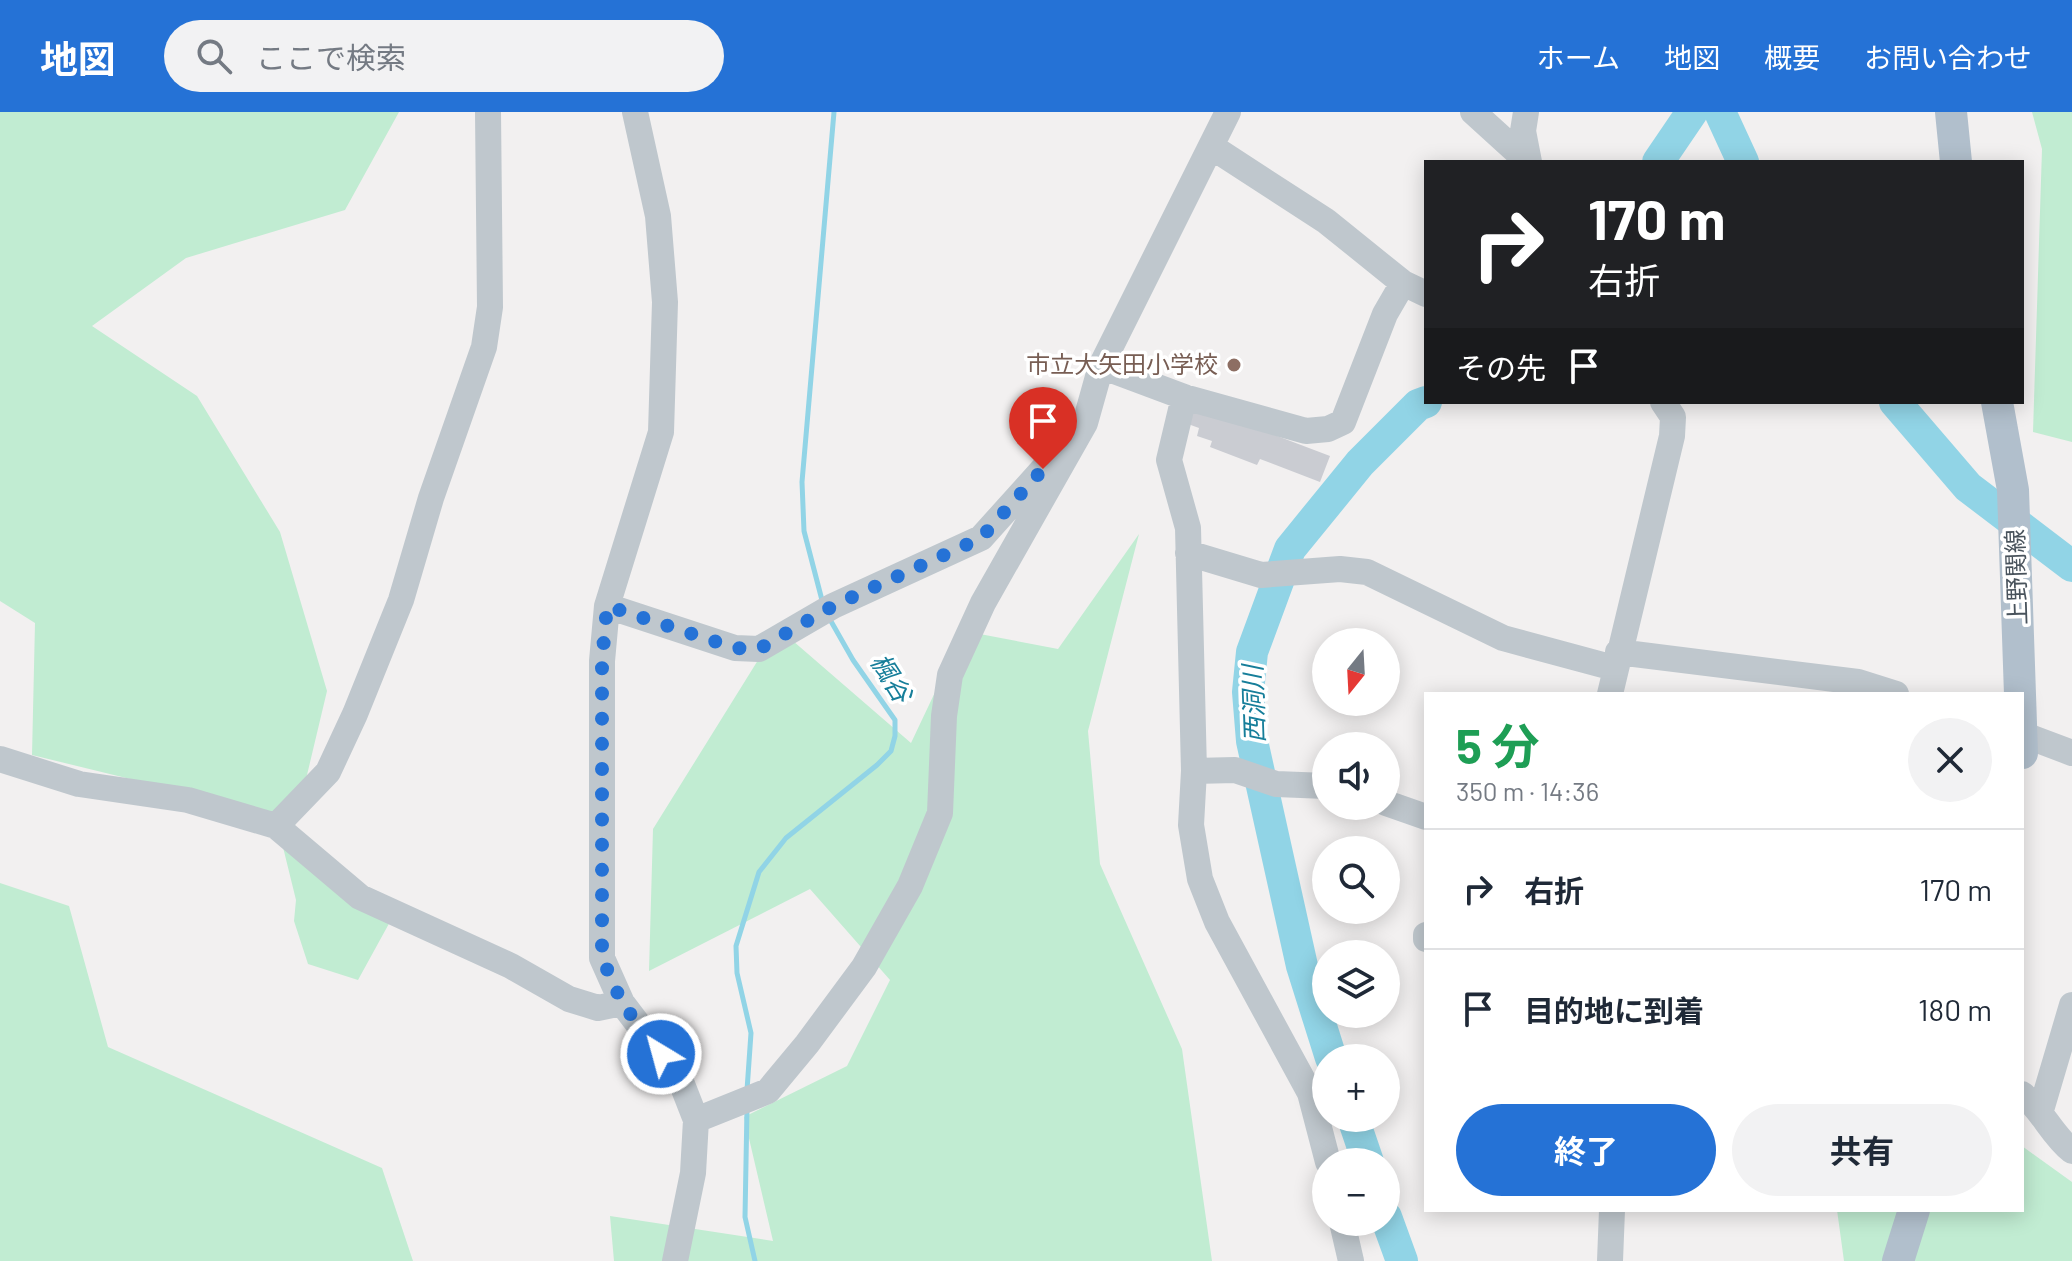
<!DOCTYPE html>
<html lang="ja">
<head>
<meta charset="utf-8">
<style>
	:root { --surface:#fff; --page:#f2f2f3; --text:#1f2937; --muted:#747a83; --line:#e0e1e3; --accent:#2572d6 }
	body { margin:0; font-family:Barlow,"Noto Sans JP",sans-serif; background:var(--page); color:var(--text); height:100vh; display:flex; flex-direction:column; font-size:30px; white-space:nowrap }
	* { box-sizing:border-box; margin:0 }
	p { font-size:26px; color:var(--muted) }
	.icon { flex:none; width:44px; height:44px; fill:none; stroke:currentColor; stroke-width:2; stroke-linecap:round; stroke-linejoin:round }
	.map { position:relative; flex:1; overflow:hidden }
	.panel { position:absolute; left:1424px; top:580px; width:600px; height:520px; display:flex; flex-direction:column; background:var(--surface); border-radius:0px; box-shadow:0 4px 20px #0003 }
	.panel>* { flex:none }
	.banner { position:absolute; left:1424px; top:48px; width:600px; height:244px; border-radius:0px; box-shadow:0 4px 20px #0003; background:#202124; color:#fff; overflow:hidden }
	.needle { width:52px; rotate:198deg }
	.controls { position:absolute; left:1312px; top:516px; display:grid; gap:16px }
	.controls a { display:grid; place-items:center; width:88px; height:88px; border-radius:50%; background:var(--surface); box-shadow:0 4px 20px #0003; font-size:40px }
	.pin { position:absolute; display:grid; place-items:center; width:68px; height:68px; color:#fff; margin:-82px -34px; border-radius:50% 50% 50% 0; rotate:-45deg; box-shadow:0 0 8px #0007 }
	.pin .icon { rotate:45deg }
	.me { position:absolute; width:88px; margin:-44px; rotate:323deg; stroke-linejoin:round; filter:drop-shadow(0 0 6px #0008) }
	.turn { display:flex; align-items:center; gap:28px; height:168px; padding:0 32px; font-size:36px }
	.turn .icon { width:104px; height:104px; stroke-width:2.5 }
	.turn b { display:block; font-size:56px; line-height:68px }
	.then { display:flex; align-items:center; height:76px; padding:0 32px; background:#0003; gap:16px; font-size:30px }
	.round { display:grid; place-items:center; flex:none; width:84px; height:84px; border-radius:42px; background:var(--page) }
	.headline { display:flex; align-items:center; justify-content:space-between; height:136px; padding:0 32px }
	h1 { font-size:48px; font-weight:700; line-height:60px; color:#1e9e55 }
	.primary-button { display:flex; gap:16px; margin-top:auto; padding:16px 32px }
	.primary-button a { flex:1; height:92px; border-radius:48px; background:var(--accent); color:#fff; font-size:32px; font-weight:700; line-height:92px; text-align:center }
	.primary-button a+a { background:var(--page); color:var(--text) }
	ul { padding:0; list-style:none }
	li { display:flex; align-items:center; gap:24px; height:120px; padding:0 32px; border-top:2px solid var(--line) }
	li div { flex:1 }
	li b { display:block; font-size:30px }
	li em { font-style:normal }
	header { display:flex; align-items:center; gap:48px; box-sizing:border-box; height:112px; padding:0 40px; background:var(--accent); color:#fff }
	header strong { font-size:38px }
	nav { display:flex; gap:44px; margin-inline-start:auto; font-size:28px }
	.search { width:560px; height:72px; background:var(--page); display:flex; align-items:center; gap:20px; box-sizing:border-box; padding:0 28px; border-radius:44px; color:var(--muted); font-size:30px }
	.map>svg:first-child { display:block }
	.green { fill:#c1ecd2 }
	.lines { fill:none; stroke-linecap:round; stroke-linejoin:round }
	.stream { stroke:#91d4e6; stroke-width:5 }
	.river { stroke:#91d4e6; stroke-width:32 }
	.building { fill:#caccd2 }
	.minor { stroke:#bfc7cd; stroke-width:26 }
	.major { stroke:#b1bfcc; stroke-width:32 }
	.route { stroke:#2572d6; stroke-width:14; stroke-dasharray:0 25.2 }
	.education-dot { fill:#8d6e63; stroke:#fff; stroke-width:3 }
	.labels { text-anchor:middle; stroke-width:7; stroke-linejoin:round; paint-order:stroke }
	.education-label { font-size:24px; fill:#785e54; stroke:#fff; text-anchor:end }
	.street-label { font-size:24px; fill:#49535c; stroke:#fff }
	.water-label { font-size:26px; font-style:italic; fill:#167e9a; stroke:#fff }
</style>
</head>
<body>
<header>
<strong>地図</strong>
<div class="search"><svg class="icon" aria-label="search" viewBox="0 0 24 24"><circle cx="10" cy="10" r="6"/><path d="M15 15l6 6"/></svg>ここで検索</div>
<nav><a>ホーム</a><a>地図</a><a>概要</a><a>お問い合わせ</a></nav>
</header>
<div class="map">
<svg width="2072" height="1149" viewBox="0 0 2072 1149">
	<rect width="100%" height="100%" fill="#f2f0f0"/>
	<path class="green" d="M 0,0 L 399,0 L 345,98 L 186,146 L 92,214 L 197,284 L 280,420 L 327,579 L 292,726 L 245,695 L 32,643 L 35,511 L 0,489 Z
		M 2032,0 L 2072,0 L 2072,330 L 2033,320 L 2042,37 Z
		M 1139,422 L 1088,619 L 1100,752 L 1182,937 L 1212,1149 L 614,1149 L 610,1104 L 773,1129 L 744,1005 L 847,954 L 890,868 L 810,777 L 649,859 L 653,717 L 778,516 L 911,631 L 964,519 L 1058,537 Z
		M 280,723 L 397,797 L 358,868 L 308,852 L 294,809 L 296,788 Z
		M 0,771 L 69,794 L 108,935 L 382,1056 L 413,1149 L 0,1149 Z
		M 2022,1034 L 2072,1070 L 2072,1149 L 1844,1149 L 1837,1098 L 2022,1098 Z"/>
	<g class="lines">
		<path class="stream" d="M 823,492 L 804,419 L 802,370 L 834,0
			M 747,978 L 751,921 L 737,861 L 736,834 L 759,760 L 786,726 L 877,653 L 891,639 L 895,624 L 895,608 L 853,548 L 828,504
			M 747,996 L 745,1105 L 755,1149"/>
		<path class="river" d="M 1720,0 L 1743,50
			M 1658,50 L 1692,0
			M 1895,290 L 1968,375 L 2072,454
			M 1331,946 L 1302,854 L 1252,629 L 1248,580 L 1252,540 L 1290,437 L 1360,351 L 1418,293 L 1426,290
			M 1353,1006 L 1368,1050
			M 1386,1105 L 1402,1149"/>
	</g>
	<path class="building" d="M 1195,293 L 1330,344 L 1320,370 L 1260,347 L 1257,353 L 1210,335 L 1212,329 L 1197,324 L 1199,316 L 1188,312 Z"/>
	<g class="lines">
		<path class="minor" d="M 635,0 L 658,104 L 665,190 L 661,320 L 607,494 L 602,549 L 602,846 L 622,891 L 680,967 L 696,1008 L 693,1061 L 675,1149
			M 1473,0 L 1528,50
			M 1526,0 L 1523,19 L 1529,50
			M 1212,35 L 1326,109 L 1403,171 L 1426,182
			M 1101,254 L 1184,285 L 1306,319 L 1328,317 L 1343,310 L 1385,202 L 1403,171
			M 1184,285 L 1169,348 L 1188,416 L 1194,659 L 1191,713 L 1200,767 L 1217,810 L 1310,981 L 1328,1050
			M 1188,441 L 1261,463 L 1340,457 L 1367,460 L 1503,526 L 1614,556
			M 607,494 L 735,536 L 759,537 L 833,494 L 981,426 L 1053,346
			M 1618,540 L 1858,570 L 1896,582
			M 1610,582 L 1672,324 L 1673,305 L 1663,290
			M 2022,622 L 2072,641
			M 0,647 L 79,672 L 188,688 L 276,714 L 360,785 L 511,854 L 569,887 L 598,896 L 622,891
			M 1194,659 L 1235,658 L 1276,672 L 1326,674
			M 1386,691 L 1426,705
			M 276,714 L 328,660 L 355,602 L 401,488 L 431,386 L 484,235 L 490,195 L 488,0
			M 1426,823 L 1426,827
			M 2022,982 C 2043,999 2051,1022 2072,1039
			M 2041,998 L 2072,893
			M 696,1008 L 768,979 L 807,932 L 864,855 L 910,774 L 940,701 L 944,604 L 950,563 L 983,491 L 1085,311 L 1101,254 L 1228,0
			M 1342,1110 L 1351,1149
			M 1610,1149 L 1612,1098"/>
		<path class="major" d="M 1951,0 L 1956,50
			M 1997,290 L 2013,378 L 2022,641
			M 1898,1149 L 1914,1098"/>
	</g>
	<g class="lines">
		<path class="route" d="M 661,942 L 622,891 L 602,846 L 602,549 L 607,494 L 735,536 L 759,537 L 833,494 L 981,426 L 1043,357"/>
	</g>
	<circle class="education-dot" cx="1234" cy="253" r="8"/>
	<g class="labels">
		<g class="education-label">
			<text x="1218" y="261">市立大矢田小学校</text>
		</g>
		<g class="street-label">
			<text transform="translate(2017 465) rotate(-92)" y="8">上野関線</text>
		</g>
		<g class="water-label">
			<text transform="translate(891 566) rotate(58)" y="9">楓谷</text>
			<text transform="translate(1254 592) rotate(-92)" y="9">西洞川</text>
		</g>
	</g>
</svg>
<div class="controls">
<a><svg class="needle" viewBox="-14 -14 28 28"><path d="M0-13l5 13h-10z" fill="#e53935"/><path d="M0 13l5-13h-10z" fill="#747a83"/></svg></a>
<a><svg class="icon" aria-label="sound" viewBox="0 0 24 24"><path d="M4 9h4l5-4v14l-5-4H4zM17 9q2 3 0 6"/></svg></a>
<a><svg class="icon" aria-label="search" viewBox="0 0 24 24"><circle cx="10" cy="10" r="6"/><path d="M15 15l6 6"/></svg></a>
<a><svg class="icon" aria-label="layers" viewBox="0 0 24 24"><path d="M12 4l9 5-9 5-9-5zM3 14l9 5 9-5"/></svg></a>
<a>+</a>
<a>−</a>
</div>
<div class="pin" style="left:1043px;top:357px;background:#d93025"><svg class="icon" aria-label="arrive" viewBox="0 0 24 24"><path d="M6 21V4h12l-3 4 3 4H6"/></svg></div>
<svg class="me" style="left:661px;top:942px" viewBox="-20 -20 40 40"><circle r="17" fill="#2572d6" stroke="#fff" stroke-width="3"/><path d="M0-11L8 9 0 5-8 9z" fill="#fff"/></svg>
<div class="banner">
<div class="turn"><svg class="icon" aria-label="right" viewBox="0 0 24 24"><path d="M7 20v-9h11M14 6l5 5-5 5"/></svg><div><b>170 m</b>右折</div></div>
<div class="then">その先<svg class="icon" aria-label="arrive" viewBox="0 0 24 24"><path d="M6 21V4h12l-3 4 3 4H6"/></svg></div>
</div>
<section class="panel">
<div class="headline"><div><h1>5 分</h1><p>350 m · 14:36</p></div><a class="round"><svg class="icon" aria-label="close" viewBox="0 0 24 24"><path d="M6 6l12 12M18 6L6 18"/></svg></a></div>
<ul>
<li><svg class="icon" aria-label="right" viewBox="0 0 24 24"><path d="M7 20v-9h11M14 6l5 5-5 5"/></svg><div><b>右折</b></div><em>170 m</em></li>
<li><svg class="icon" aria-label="arrive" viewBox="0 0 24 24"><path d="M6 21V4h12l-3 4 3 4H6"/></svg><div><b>目的地に到着</b></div><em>180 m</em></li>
</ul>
<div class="primary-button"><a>終了</a><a>共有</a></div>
</section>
</div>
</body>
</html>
